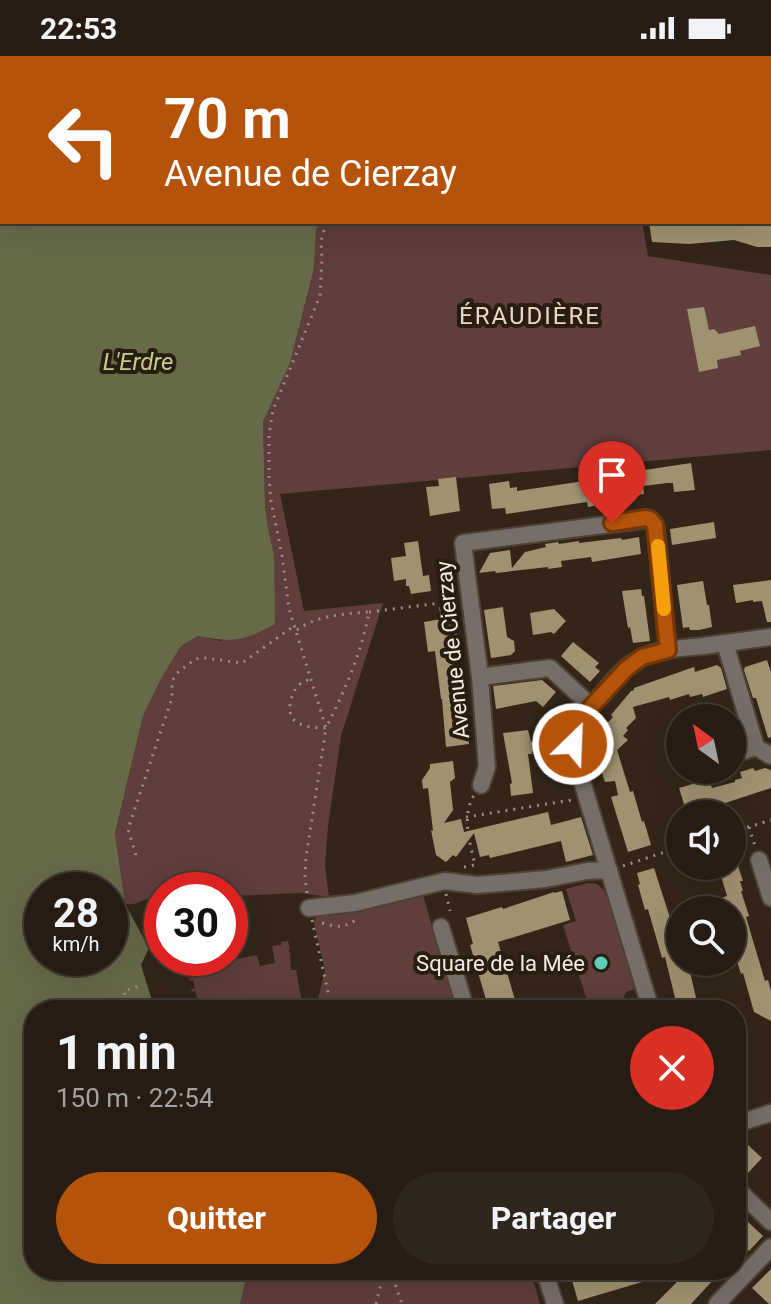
<!DOCTYPE html>
<html lang="fr">
<head>
<meta charset="utf-8">
<style>
	:root { --surface:#261c13; --page:#2e251c; --text:#f1f3f6; --muted:#a4a1a0; --line:#423a33; --accent:#b45309 }
	body { margin:0; font-family:Roboto,sans-serif; background:var(--page); color:var(--text); height:100vh; display:flex; flex-direction:column; font-size:30px; white-space:nowrap }
	* { box-sizing:border-box; margin:0 }
	p { font-size:26px; color:var(--muted) }
	.icon { flex:none; width:44px; height:44px; fill:none; stroke:currentColor; stroke-width:2; stroke-linecap:round; stroke-linejoin:round }
	.map { position:relative; flex:1; overflow:hidden }
	.side { position:absolute; left:24px; top:944px; width:722px; height:280px; display:flex; flex-direction:column; background:var(--surface); border-radius:32px; box-shadow:0 8px 32px #0002,0 0 0 2px var(--line) }
	.side>* { flex:none }
	.banner { position:absolute; left:0px; top:0px; width:772px; height:168px; box-shadow:0 8px 32px #0002,0 0 0 2px var(--line); background:#b45309; color:#fff; overflow:hidden }
	.needle { width:52px; rotate:327deg }
	.controls { position:absolute; left:666px; top:648px; display:grid; gap:16px }
	.controls a { display:grid; place-items:center; width:80px; height:80px; border-radius:50%; background:var(--surface); box-shadow:0 8px 32px #0002,0 0 0 2px var(--line); font-size:40px }
	.speed { position:absolute; left:24px; top:816px; display:flex; gap:16px; font-size:40px; font-weight:700; text-align:center }
	.speed>* { display:grid; place-content:center; width:104px; height:104px; border-radius:50%; background:var(--surface); box-shadow:0 8px 32px #0002,0 0 0 2px var(--line); line-height:1 }
	.speed small { font-size:20px; font-weight:400 }
	.speed .limit { border:12px solid #d22; background:#fff; color:#111 }
	.pin { position:absolute; display:grid; place-items:center; width:68px; height:68px; color:#fff; margin:-82px -34px; border-radius:50% 50% 50% 0; rotate:-45deg; box-shadow:0 0 8px #0007 }
	.pin .icon { rotate:45deg }
	.me { position:absolute; width:88px; margin:-44px; rotate:24deg; stroke-linejoin:round; filter:drop-shadow(0 0 6px #0008) }
	.turn { display:flex; align-items:center; gap:28px; height:168px; padding:0 32px; font-size:36px }
	.turn .icon { width:104px; height:104px; stroke-width:2.5 }
	.turn b { display:block; font-size:56px; line-height:68px }
	.round { display:grid; place-items:center; flex:none; width:84px; height:84px; border-radius:42px; background:var(--page) }
	.summary { display:flex; align-items:center; justify-content:space-between; height:136px; padding:0 32px }
	h1 { font-size:48px; font-weight:700; line-height:60px }
	.primary-button { display:flex; gap:16px; margin-top:auto; padding:16px 32px }
	.primary-button a { flex:1; height:92px; border-radius:48px; background:var(--accent); color:#fff; font-size:32px; font-weight:700; line-height:92px; text-align:center }
	.primary-button a+a { background:var(--page); color:var(--text) }
	.status { display:flex; justify-content:space-between; align-items:center; height:56px; padding:0 40px; background:var(--surface); direction:ltr }
	.status svg { height:22px; fill:currentColor }
	.map>svg:first-child { display:block }
	.green { fill:#5f3e3c }
	.water { fill:#676a49; fill-rule:evenodd }
	.building { fill:#9f9271 }
	.lines { fill:none; stroke-linecap:round; stroke-linejoin:round }
	.minor-casing { stroke:#4e4235; stroke-width:20 }
	.path { stroke:#9b9086; stroke-width:3; stroke-dasharray:2 6; stroke-linecap:butt }
	.minor { stroke:#776d69; stroke-width:16 }
	.route-casing { stroke:#753606; stroke-width:20 }
	.route { stroke:#b45309; stroke-width:14 }
	.slow { stroke:#f59e0b; stroke-width:14 }
	.poi-dot { fill:#5cceba; stroke:#291d10; stroke-width:3 }
	.labels { text-anchor:middle; stroke-width:8; stroke-linejoin:round; paint-order:stroke }
	.street-label { font-size:22px; fill:#f4ebe3; stroke:#291d10 }
	.poi-label { font-size:22px; fill:#f4ebe3; stroke:#291d10; text-anchor:end }
	.neighbourhood-label { font-size:24px; letter-spacing:2px; fill:#e8d7c7; stroke:#291d10 }
	.water-label { font-size:24px; font-style:italic; fill:#c5cb8f; stroke:#291d10 }
</style>
</head>
<body>
<div class="status"><b>22:53</b><svg viewBox="0 0 49 12"><path d="M0 12V9h3v3zM5 12V6h3v6zM10 12V3h3v9zM15 12V0h3v12zM26 1h20v11H26zM47 4h2v5h-2z"/></svg></div>
<div class="map">
<svg width="771" height="1248" viewBox="0 0 771 1248">
	<rect width="100%" height="100%" fill="#332619"/>
	<path class="green" d="M 320,166 L 642,166 L 648,200 L 771,219 L 771,394 L 280,438 L 304,555 L 383,547 L 341,680 L 328,770 L 325,810 L 329,841 L 300,837 L 230,840 L 230,834 L 162,834 L 162,842 L 147,843 L 134,848 L 125,848 L 115,777 L 143,660 L 161,623 L 181,590 L 198,580 L 222,585 L 274,498 L 268,473 L 265,448 L 263,366 L 290,307 L 314,212 L 316,173 Z
		M 588,827 L 597,828 L 606,836 L 635,933 L 626,936 L 623,942 L 624,949 L 609,954 L 590,954 L 563,869 L 576,865 L 566,833 Z
		M 423,839 L 456,954 L 310,954 L 316,950 L 325,915 L 314,866 L 318,857 L 357,852 Z
		M 288,885 L 290,893 L 288,894 L 290,896 L 291,914 L 296,914 L 302,946 L 266,953 L 264,943 L 207,954 L 199,954 L 197,946 L 194,946 L 193,944 L 197,942 L 195,935 L 192,936 L 191,933 L 195,932 L 193,924 L 190,925 L 189,922 L 193,921 L 191,914 L 188,914 L 187,910 L 200,907 L 203,911 L 206,909 L 257,899 L 260,910 L 275,907 L 272,890 L 281,889 L 281,886 Z
		M 248,1214 L 530,1214 L 540,1248 L 240,1248 Z"/>
	<path class="water" d="M 0,0 L 336,0 L 336,2 L 2,2 L 2,166 L 320,166 L 316,174 L 314,212 L 290,307 L 263,366 L 265,448 L 268,473 L 274,498 L 275,568 C 244,585 232,587 198,580 L 181,590 L 161,623 L 143,660 L 115,777 L 125,848 L 149,892 L 141,909 L 155,954 L 34,954 L 34,1214 L 248,1214 L 240,1248 L 0,1248 ZM 42,834 L 110,834 L 110,902 L 42,902 Z"/>
	<path class="building" d="M 649,166 L 771,166 L 771,191 L 757,191 L 734,184 L 689,188 L 652,186 Z
		M 704,251 L 709,274 L 714,273 L 719,278 L 755,270 L 760,290 L 740,295 L 741,299 L 717,304 L 718,312 L 699,316 L 687,253 Z
		M 691,407 L 695,434 L 674,436 L 673,427 L 667,427 L 643,430 L 644,438 L 613,442 L 613,444 L 598,446 L 598,449 L 588,451 L 587,446 L 506,458 L 505,452 L 492,453 L 489,428 L 509,425 L 510,432 L 517,431 L 517,435 L 618,420 L 618,418 Z
		M 456,421 L 460,455 L 430,460 L 426,431 L 439,430 L 438,423 Z
		M 714,466 L 716,482 L 672,489 L 670,473 Z
		M 639,481 L 641,498 L 592,506 L 591,501 L 561,505 L 562,511 L 548,513 L 548,511 L 496,517 L 495,515 L 479,517 L 490,497 L 510,494 L 512,512 L 525,496 L 546,491 L 545,488 L 558,486 L 559,488 L 579,485 L 579,487 L 621,482 L 622,484 Z
		M 418,485 L 423,520 L 429,519 L 431,535 L 411,538 L 409,530 L 406,530 L 406,523 L 394,525 L 391,502 L 406,500 L 404,487 Z
		M 771,524 L 771,566 L 767,566 L 762,545 L 753,546 L 753,544 L 736,547 L 733,529 Z
		M 703,525 L 707,549 L 709,549 L 712,571 L 699,574 L 690,574 L 689,571 L 683,572 L 677,529 Z
		M 641,533 L 642,540 L 644,540 L 650,585 L 633,587 L 630,571 L 628,572 L 622,535 Z
		M 453,549 L 455,563 L 458,567 L 456,570 L 459,592 L 443,594 L 466,614 L 462,618 L 469,688 L 446,691 L 442,643 L 441,643 L 435,595 L 428,596 L 424,566 L 441,563 L 439,551 Z
		M 503,551 L 507,581 L 514,585 L 515,595 L 511,599 L 491,602 L 484,554 Z
		M 554,553 L 566,565 L 554,578 L 551,576 L 533,579 L 530,557 Z
		M 573,586 L 599,607 L 595,611 L 600,615 L 590,626 L 561,600 Z
		M 767,604 L 771,616 L 771,681 L 768,682 L 756,642 L 753,642 L 744,614 L 745,611 Z
		M 717,609 L 721,612 L 727,633 L 703,641 L 702,638 L 690,641 L 689,638 L 670,644 L 669,641 L 633,651 L 636,662 L 626,672 L 628,674 L 623,680 L 628,684 L 617,694 L 630,736 L 633,735 L 642,766 L 644,765 L 651,789 L 628,796 L 611,741 L 618,739 L 615,725 L 605,726 L 591,684 L 613,661 L 611,659 L 631,635 L 634,634 L 634,632 L 694,611 L 695,616 Z
		M 542,624 L 556,636 L 543,651 L 536,645 L 496,653 L 493,630 Z
		M 528,674 L 531,686 L 546,684 L 532,695 L 532,698 L 528,698 L 533,737 L 511,740 L 510,728 L 512,727 L 503,677 Z
		M 453,705 L 455,722 L 450,726 L 453,754 L 444,767 L 461,763 L 464,776 L 548,756 L 551,769 L 581,761 L 593,799 L 566,806 L 561,785 L 490,802 L 489,799 L 480,801 L 474,777 L 456,801 L 453,799 L 446,806 L 436,799 L 431,774 L 433,775 L 428,732 L 423,733 L 422,724 L 430,712 L 430,708 Z
		M 753,712 L 755,715 L 765,712 L 771,714 L 771,732 L 710,752 L 711,755 L 701,758 L 687,758 L 679,732 L 693,728 L 688,714 L 705,714 L 712,732 L 735,726 L 735,724 L 742,722 L 740,716 Z
		M 718,810 L 738,810 L 743,825 L 740,825 L 743,835 L 741,835 L 749,860 L 746,861 L 765,925 L 768,924 L 771,935 L 771,965 L 754,956 L 743,917 L 741,918 L 734,896 L 736,895 L 732,883 L 732,854 L 725,854 L 722,842 L 727,840 Z
		M 654,812 L 680,893 L 680,906 L 684,906 L 686,913 L 689,912 L 699,954 L 678,954 L 665,901 L 662,902 L 648,853 L 645,854 L 638,829 L 640,828 L 637,817 Z
		M 562,835 L 570,864 L 498,886 L 518,954 L 489,954 L 470,889 L 473,888 L 466,862 L 502,851 L 503,853 L 554,836 L 554,837 Z
		M 748,1089 L 762,1102 L 746,1119 L 736,1109 L 736,1102 Z
		M 736,1163 L 744,1171 L 748,1166 L 763,1180 L 749,1195 L 736,1182 Z
		M 771,1213 L 771,1248 L 769,1248 L 752,1232 Z
		M 569,1214 L 639,1214 L 642,1226 L 578,1245 Z
		M 689,1214 L 707,1214 L 715,1222 L 691,1248 L 655,1248 Z"/>
	<g class="lines">
		<defs>
			<path id="minor" d="M 641,2 L 642,0
				M 770,144 L 771,144
				M 725,587 L 756,691 L 771,700
				M 480,621 L 550,612 L 591,650
				M 732,699 L 756,691
				M 481,729 L 487,711 L 480,621 L 463,487 L 650,463 L 655,469 L 656,473 L 668,594
				M 759,804 L 771,842
				M 309,852 L 355,847 L 445,825 L 477,829 L 501,827 L 546,823 L 587,815 L 609,814
				M 441,871 L 466,954
				M 651,954 L 574,699 C 571,672 578,664 596,645 C 608,632 620,614 636,605 C 655,593 681,592 703,590 C 725,587 748,584 771,581
				M 736,1068 L 771,1057
				M 736,1132 L 771,1166
				M 544,1214 L 555,1248
				M 717,1248 L 771,1191"/>
		</defs>
		<use href="#minor" class="minor-casing"/>
		<path class="path" d="M 558,0 L 563,2
			M 720,0 L 720,2
			M 377,2 L 378,0 L 386,2
			M 369,556 L 456,545
			M 297,574 C 317,559 344,558 369,556 C 362,596 344,636 326,672 C 316,672 303,671 295,665 C 285,657 291,636 299,629 C 302,626 306,625 310,623
			M 466,761 L 572,744
			M 749,771 L 755,790
			M 732,776 L 771,764
			M 136,799 L 128,773 L 172,642 L 172,625 L 177,617 L 195,603 L 205,602 L 242,607 L 294,570
			M 623,810 L 680,791
			M 464,811 L 475,809 C 470,786 461,761 474,739
			M 307,837 L 305,821 L 306,801 L 326,672 L 289,553 L 282,499 L 271,445 L 269,420 L 269,379 L 273,354 L 320,240 L 322,204 L 321,185 L 324,174 L 328,166
			M 446,838 L 450,855
			M 312,864 L 332,954
			M 322,867 C 340,872 344,872 359,862
			M 130,953 L 141,949
			M 130,954 L 124,935 L 139,930
			M 390,1214 L 402,1248
			M 376,1248 L 384,1214"/>
		<use href="#minor" class="minor"/>
	</g>
	<g class="lines">
		<defs>
			<path id="route" d="M 573,688 L 572,681 L 579,664 L 626,613 L 642,601 L 668,594 L 655,469 L 650,463 L 646,462 L 612,467"/>
		</defs>
		<use href="#route" class="route-casing"/>
		<use href="#route" class="route"/>
		<path class="slow" d="M 658,490 L 664,553"/>
	</g>
	<circle class="poi-dot" cx="601" cy="907" r="8"/>
	<g class="labels">
		<g class="street-label">
			<text transform="translate(452 594) rotate(-96)" y="8">Avenue de Cierzay</text>
		</g>
		<g class="poi-label">
			<text x="585" y="915">Square de la Mée</text>
		</g>
		<g class="neighbourhood-label">
			<text x="530" y="268">ÉRAUDIÈRE</text>
		</g>
		<g class="water-label">
			<text x="138" y="314">L'Erdre</text>
		</g>
	</g>
</svg>
<div class="controls">
<a><svg class="needle" viewBox="-14 -14 28 28"><path d="M0-13l5 13h-10z" fill="#e53935"/><path d="M0 13l5-13h-10z" fill="#a4a1a0"/></svg></a>
<a><svg class="icon" aria-label="sound" viewBox="0 0 24 24"><path d="M4 9h4l5-4v14l-5-4H4zM17 9q2 3 0 6"/></svg></a>
<a><svg class="icon" aria-label="search" viewBox="0 0 24 24"><circle cx="10" cy="10" r="6"/><path d="M15 15l6 6"/></svg></a>
</div>
<div class="speed"><div>28<small>km/h</small></div><div class="limit">30</div></div>
<div class="pin" style="left:612px;top:467px;background:#d93025"><svg class="icon" aria-label="arrive" viewBox="0 0 24 24"><path d="M6 21V4h12l-3 4 3 4H6"/></svg></div>
<svg class="me" style="left:573px;top:688px" viewBox="-20 -20 40 40"><circle r="17" fill="#b45309" stroke="#fff" stroke-width="3"/><path d="M0-11L8 9 0 5-8 9z" fill="#fff"/></svg>
<div class="banner">
<div class="turn"><svg class="icon" aria-label="left" viewBox="0 0 24 24"><path d="M17 20v-9H6M10 6l-5 5 5 5"/></svg><div><b>70 m</b>Avenue de Cierzay</div></div>
</div>
<section class="side">
<div class="summary"><div><h1>1 min</h1><p>150 m · 22:54</p></div><a class="round" style="background:#d93025;color:#fff"><svg class="icon" aria-label="close" viewBox="0 0 24 24"><path d="M6 6l12 12M18 6L6 18"/></svg></a></div>
<div class="primary-button"><a>Quitter</a><a>Partager</a></div>
</section>
</div>
</body>
</html>
